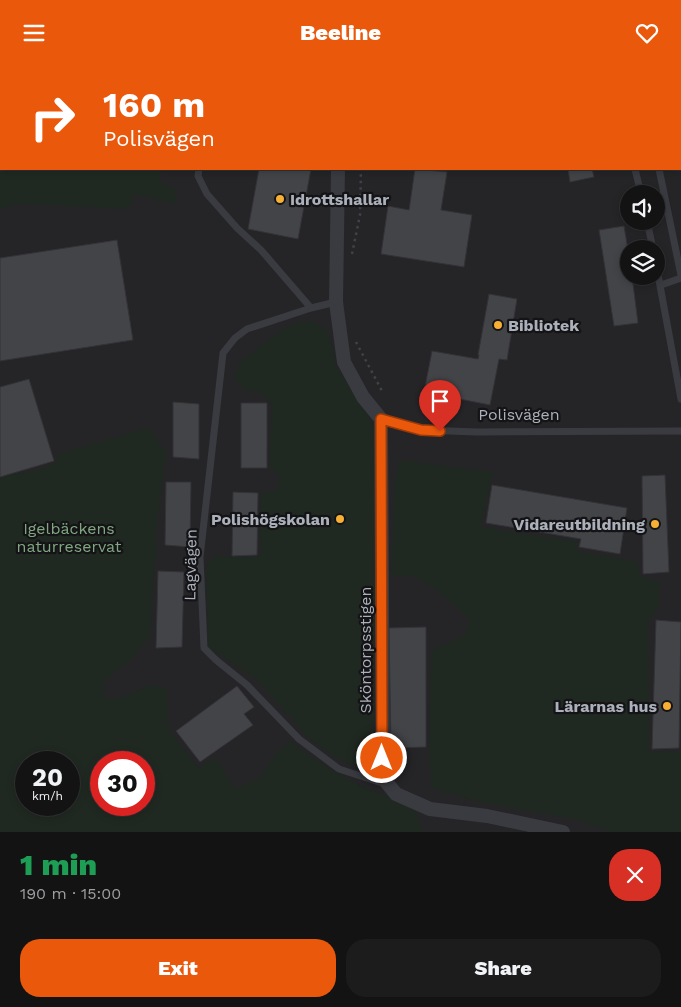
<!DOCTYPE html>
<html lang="en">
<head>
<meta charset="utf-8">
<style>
	:root { --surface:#131314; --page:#1c1c1d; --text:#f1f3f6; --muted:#9d9ea0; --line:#323234; --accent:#ea580c }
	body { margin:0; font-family:"Work Sans",sans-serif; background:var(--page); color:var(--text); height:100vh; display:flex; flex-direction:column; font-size:19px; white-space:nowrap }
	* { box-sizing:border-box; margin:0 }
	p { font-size:16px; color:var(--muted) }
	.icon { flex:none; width:28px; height:28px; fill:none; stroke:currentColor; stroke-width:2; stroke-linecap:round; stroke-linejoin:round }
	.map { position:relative; height:767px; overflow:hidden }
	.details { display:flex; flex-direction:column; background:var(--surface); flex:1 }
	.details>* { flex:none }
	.banner { position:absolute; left:0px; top:0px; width:681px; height:105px; box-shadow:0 2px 8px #0003,0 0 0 1px var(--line); background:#ea580c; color:#fff; overflow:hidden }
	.fabs { position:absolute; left:620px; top:120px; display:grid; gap:10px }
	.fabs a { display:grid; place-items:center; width:45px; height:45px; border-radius:50%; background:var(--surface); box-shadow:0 2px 8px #0003,0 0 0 1px var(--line); font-size:25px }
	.speed { position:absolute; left:15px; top:686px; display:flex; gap:10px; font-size:25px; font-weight:700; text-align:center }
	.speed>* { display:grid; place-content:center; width:65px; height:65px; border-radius:50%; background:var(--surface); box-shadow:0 2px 8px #0003,0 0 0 1px var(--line); line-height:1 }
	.speed small { font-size:12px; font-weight:400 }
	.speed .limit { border:8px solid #d22; background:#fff; color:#111 }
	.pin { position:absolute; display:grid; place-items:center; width:42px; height:42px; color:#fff; margin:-51px -21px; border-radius:50% 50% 50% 0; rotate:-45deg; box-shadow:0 0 5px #0007 }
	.pin .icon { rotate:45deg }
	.me { position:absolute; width:55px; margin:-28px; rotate:0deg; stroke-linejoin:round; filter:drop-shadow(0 0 4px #0008) }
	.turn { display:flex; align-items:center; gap:18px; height:105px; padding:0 20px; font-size:22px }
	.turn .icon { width:65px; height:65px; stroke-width:2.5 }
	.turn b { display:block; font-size:35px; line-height:42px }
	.round { display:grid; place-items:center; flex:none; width:52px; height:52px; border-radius:20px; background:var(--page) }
	.summary { display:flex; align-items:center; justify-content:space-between; height:85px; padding:0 20px }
	h1 { font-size:30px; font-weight:800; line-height:38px; color:#1e9e55 }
	.action { display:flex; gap:10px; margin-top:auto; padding:10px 20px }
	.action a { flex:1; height:58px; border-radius:20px; background:var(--accent); color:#fff; font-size:20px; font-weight:800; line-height:58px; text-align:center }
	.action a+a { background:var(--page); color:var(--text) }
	header { display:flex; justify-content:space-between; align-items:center; height:65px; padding:0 20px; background:var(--accent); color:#fff; font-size:22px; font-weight:800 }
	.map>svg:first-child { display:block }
	.built { fill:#252528; fill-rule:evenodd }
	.green { fill:#202921; fill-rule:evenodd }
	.building { fill:#434448; stroke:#333337 }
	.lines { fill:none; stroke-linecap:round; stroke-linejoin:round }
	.path { stroke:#3f4247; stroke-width:2.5; stroke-dasharray:2.5 4; stroke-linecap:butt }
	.service { stroke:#3a3b40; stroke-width:7 }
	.minor { stroke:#3a3b40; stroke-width:14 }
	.route-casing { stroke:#983908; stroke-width:12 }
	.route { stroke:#ea580c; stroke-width:9 }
	.poi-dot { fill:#f8b034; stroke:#141416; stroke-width:2 }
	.labels { text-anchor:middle; stroke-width:4.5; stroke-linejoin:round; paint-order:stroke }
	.poi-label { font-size:16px; font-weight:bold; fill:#abb0bb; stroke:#141416; text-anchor:end }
	.street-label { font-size:16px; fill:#abb0bb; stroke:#141416 }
	.park-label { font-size:16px; fill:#81a782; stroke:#141416 }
</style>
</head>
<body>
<header><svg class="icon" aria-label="menu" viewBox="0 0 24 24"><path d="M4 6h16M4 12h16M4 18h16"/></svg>Beeline<svg class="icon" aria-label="heart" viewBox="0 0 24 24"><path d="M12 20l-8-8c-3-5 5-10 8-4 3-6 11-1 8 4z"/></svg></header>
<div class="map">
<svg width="681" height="767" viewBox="0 0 681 767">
	<rect width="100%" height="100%" fill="#19191b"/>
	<path class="built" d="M 0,0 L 681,0 L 681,767 L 0,767 ZM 1,1 L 680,1 L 680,104 L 1,104 ZM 629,129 L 656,129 L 656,156 L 629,156 ZM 629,184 L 656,184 L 656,211 L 629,211 ZM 26,698 L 69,698 L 69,740 L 26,740 ZM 101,698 L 144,698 L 144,740 L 101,740 Z"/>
	<path class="green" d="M 0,0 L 169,0 L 1,1 L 1,104 L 162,104 L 159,117 L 175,123 L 177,139 L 133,129 L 132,140 L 126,144 L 20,139 L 0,143 Z
		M 313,256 L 328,266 L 338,304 L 376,364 L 373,693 L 366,700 L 351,699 L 335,692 L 309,673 L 257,615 L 208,582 L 206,503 L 213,491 L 260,492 L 261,428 L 278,425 L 279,410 L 269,402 L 272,340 L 261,327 L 245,326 L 234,313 L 240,297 L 281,265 L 296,258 Z
		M 149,363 L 166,387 L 155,476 L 158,487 L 154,500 L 150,571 L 130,596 L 104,616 L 103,633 L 120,633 L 151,620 L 168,623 L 167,640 L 169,666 L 200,704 L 208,695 L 217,695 L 235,724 L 260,713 L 275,690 L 290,676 C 329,708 370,725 417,745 L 422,767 L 0,767 L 0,411 L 31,407 L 55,399 L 60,388 ZM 26,698 L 69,698 L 69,740 L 26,740 ZM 101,698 L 144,698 L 144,740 L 101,740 Z
		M 399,395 L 493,407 L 481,462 L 578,477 L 577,486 L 638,497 L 640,511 L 660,517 L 659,543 L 648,555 L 649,686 L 680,687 L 681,684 L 681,767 L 612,767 L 574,754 L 479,737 L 431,723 L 429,682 L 431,585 L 464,571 L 470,555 C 454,540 426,511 403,510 C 399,510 395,511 391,512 L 395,414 Z"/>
	<path class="building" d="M 259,104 L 311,104 L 298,174 L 248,164 Z
		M 415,104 L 447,107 L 441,145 L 472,150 L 464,202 L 381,189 L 388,141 L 409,145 Z
		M 568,104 L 592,104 L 594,112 L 570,117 Z
		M 624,161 L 629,191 L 629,211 L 632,211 L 638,258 L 614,261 L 599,165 Z
		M 117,175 L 133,275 L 0,296 L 0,193 Z
		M 489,229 L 517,234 L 507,295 L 499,294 L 490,340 L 424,327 L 432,286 L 478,294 L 479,290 L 478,290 Z
		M 29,314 L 54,396 L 0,412 L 0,322 Z
		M 173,337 L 199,339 L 199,394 L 173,392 Z
		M 241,338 L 267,338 L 267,403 L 241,403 Z
		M 665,410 L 669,507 L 643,509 L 642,411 Z
		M 166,417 L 191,417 L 190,482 L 165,480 Z
		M 492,420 L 627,443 L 620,489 L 579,482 L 581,474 L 486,458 Z
		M 233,427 L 258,428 L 257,490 L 232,491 Z
		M 158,506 L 184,507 L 182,582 L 156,583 Z
		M 656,555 L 681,557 L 679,683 L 652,684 Z
		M 426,562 L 426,682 L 391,683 L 389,563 Z
		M 237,621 L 254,642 L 244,649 L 253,660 L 200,697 L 176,666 Z"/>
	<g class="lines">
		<path class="path" d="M 581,0 L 582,1
			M 364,1 L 364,0
			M 352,189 L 360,150 L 361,104
			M 356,277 L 382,326"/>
		<path class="service" d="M 199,104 L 198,111 L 207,129 L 237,163 L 261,185 L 311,243
			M 635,104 L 641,129
			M 659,104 L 681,210
			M 647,156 L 653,184
			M 656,199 L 681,334
			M 661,220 L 681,213
			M 336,237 L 311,243 L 247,264 L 235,273 L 223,288 L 200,492 L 204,583 L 216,595 L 247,620 L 299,674 L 339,704 L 385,719
			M 381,354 L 421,365 L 477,367 L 681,366"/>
		<path class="minor" d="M 340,1 L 340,0
			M 338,104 L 336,237 L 344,297 L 363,332 L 381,354 L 383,713 L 396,729 L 430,744 L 487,751 L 563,767"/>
	</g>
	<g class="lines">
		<defs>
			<path id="route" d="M 382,693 L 381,354 L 421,365 L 440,366"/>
		</defs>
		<use href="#route" class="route-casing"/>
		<use href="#route" class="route"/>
	</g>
	<g class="poi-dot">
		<circle cx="280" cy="134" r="5"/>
		<circle cx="498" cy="260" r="5"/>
		<circle cx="340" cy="454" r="5"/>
		<circle cx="655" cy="459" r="5"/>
		<circle cx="667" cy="641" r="5"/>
	</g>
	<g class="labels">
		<g class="poi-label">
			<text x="290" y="140" text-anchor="start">Idrottshallar</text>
			<text x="508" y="266" text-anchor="start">Bibliotek</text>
			<text x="330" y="460">Polishögskolan</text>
			<text x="645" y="465">Vidareutbildning</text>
			<text x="657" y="647">Lärarnas hus</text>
		</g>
		<g class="street-label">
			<text x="519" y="355">Polisvägen</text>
			<text transform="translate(190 500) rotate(-89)" y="6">Lagvägen</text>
			<text transform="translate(365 585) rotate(-90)" y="6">Sköntorpsstigen</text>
		</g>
		<g class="park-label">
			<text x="69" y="469">Igelbäckens<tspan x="69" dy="18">naturreservat</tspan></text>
		</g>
	</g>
</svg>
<div class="fabs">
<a><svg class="icon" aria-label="sound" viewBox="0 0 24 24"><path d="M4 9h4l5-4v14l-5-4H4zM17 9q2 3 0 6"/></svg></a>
<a><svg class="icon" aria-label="layers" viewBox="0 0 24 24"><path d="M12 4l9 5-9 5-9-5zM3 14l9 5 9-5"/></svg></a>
</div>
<div class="speed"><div>20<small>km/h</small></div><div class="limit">30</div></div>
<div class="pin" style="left:440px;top:366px;background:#d93025"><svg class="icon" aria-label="arrive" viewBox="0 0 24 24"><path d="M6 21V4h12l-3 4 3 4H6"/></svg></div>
<svg class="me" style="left:382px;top:693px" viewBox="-20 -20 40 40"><circle r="17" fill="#ea580c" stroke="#fff" stroke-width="3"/><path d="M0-11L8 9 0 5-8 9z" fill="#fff"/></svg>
<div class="banner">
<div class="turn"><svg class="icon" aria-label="right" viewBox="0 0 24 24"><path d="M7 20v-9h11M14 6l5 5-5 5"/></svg><div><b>160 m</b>Polisvägen</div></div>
</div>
</div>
<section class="details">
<div class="summary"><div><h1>1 min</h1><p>190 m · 15:00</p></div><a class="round" style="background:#d93025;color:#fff"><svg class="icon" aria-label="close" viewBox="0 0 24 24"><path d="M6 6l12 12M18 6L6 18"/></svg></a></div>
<div class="action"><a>Exit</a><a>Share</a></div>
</section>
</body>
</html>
